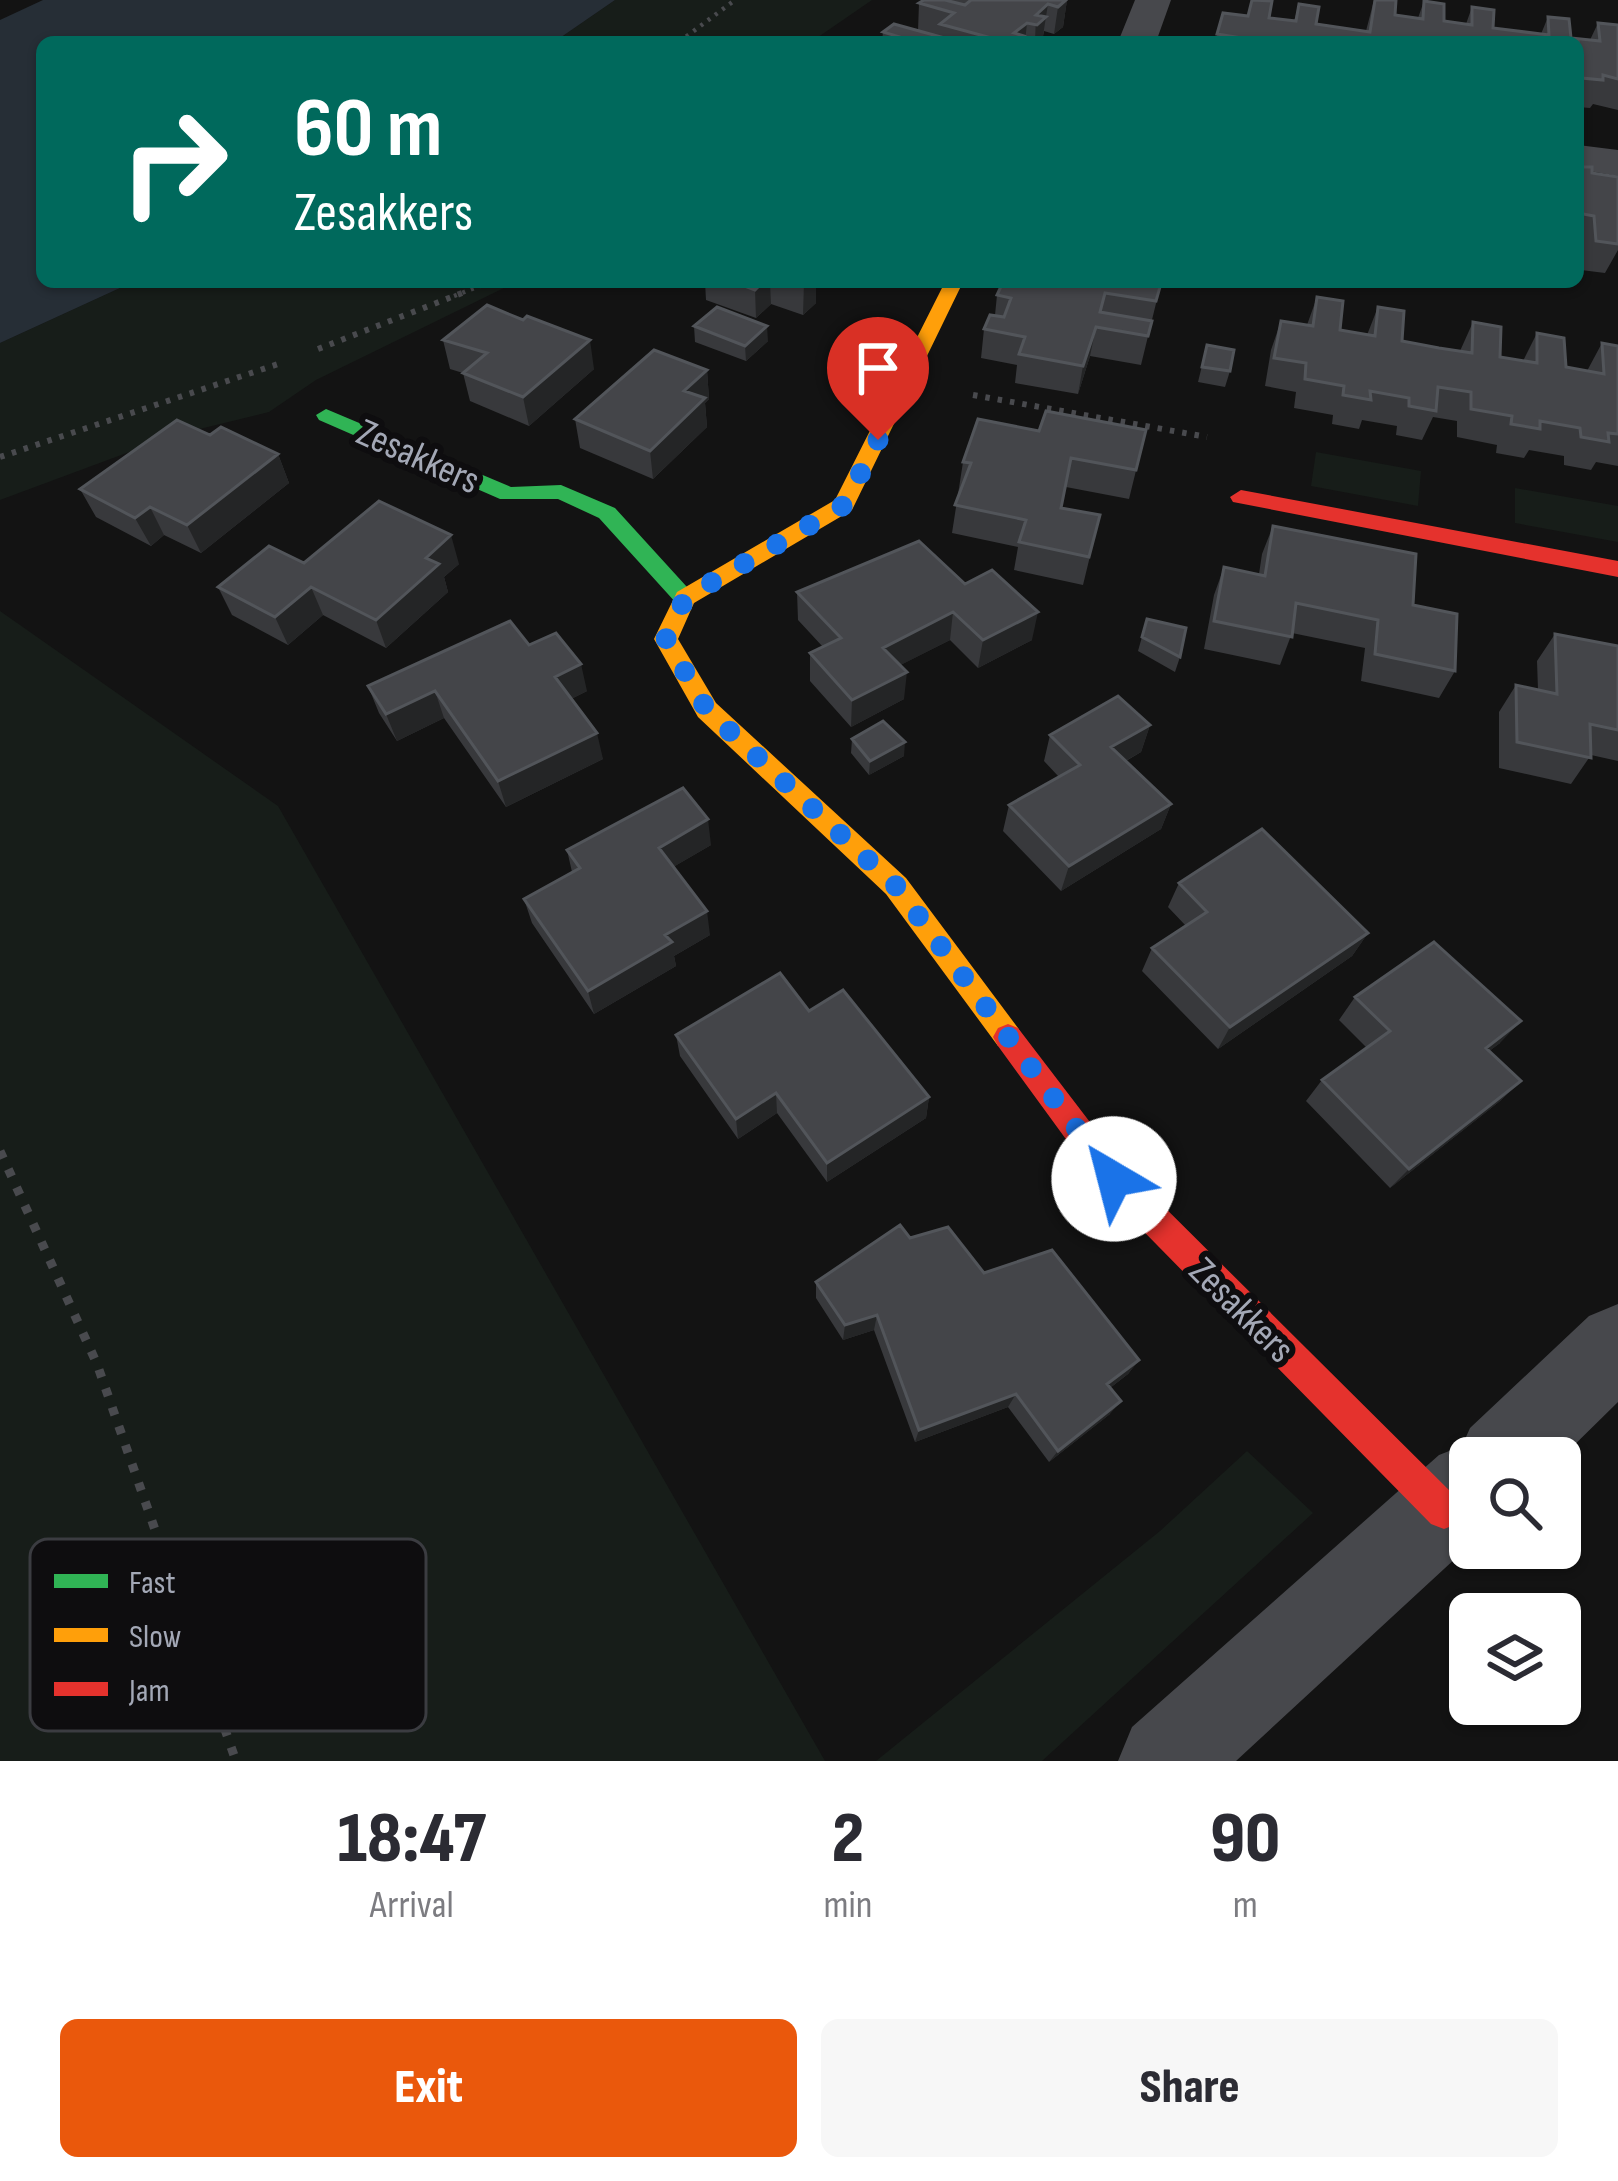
<!DOCTYPE html>
<html lang="en">
<head>
<meta charset="utf-8">
<style>
	:root { --surface:#fff; --page:#f7f7f7; --text:#2b2b33; --muted:#7c7c81; --accent:#ea580c }
	body { margin:0; font-family:"Sofia Sans Condensed",sans-serif; background:var(--page); color:var(--text); height:100vh; display:flex; flex-direction:column; font-size:45px; white-space:nowrap }
	* { box-sizing:border-box; margin:0 }
	p { font-size:39px; color:var(--muted) }
	.icon { flex:none; width:66px; height:66px; fill:none; stroke:currentColor; stroke-width:2; stroke-linecap:round; stroke-linejoin:round }
	.map { position:relative; height:1761px; overflow:hidden }
	.drawer { display:flex; flex-direction:column; background:var(--surface); flex:1 }
	.drawer>* { flex:none }
	.top-card { position:absolute; left:36px; top:36px; width:1548px; height:252px; border-radius:18px; box-shadow:0 3px 9px #0004; background:#00695c; color:#fff; overflow:hidden }
	.tools { position:absolute; left:1449px; top:1437px; display:grid; gap:24px }
	.tools a { display:grid; place-items:center; width:132px; height:132px; border-radius:18px; background:var(--surface); box-shadow:0 3px 9px #0004; font-size:60px }
	.pin { position:absolute; display:grid; place-items:center; width:102px; height:102px; color:#fff; margin:-123px -51px; border-radius:50% 50% 50% 0; rotate:-45deg; box-shadow:0 0 12px #0007 }
	.pin .icon { rotate:45deg }
	.me { position:absolute; width:132px; margin:-66px; rotate:323deg; stroke-linejoin:round; filter:drop-shadow(0 0 9px #0008) }
	.turn { display:flex; align-items:center; gap:42px; height:252px; padding:0 60px; font-size:54px }
	.turn .icon { width:156px; height:156px; stroke-width:2.5 }
	.turn b { display:block; font-size:84px; line-height:102px }
	.eta { display:flex; justify-content:space-evenly; align-items:center; height:204px; text-align:center }
	.eta b { font-size:72px; font-weight:800; line-height:84px }
	.cta { display:flex; gap:24px; margin-top:auto; padding:24px 60px }
	.cta a { flex:1; height:138px; border-radius:18px; background:var(--accent); color:#fff; font-size:48px; font-weight:800; line-height:138px; text-align:center }
	.cta a+a { background:var(--page); color:var(--text) }
	.map>svg:first-child { display:block }
	.green { fill:#171d19 }
	.water { fill:#262e36 }
	.lines { fill:none; stroke-linecap:round; stroke-linejoin:round }
	.path-far2 { stroke:#494a4e; stroke-width:4.5; stroke-dasharray:3 6; stroke-linecap:butt }
	.path-far1 { stroke:#494a4e; stroke-width:6; stroke-dasharray:4.5 8; stroke-linecap:butt }
	.path { stroke:#494a4e; stroke-width:9; stroke-dasharray:8 12; stroke-linecap:butt }
	.street { fill:#47484c; fill-rule:evenodd }
	.fast { fill:#30b455; fill-rule:evenodd }
	.slow { fill:#ff9f0a; fill-rule:evenodd }
	.jam { fill:#e5322d; fill-rule:evenodd }
	.wall { fill:#38393c }
	.shaded-wall { fill:#242526 }
	.building { fill:#444549; stroke:#52555a; stroke-width:3 }
	.route { stroke:#1a73e8; stroke-width:21; stroke-dasharray:0 37.8 }
	.labels { text-anchor:middle; stroke-width:12; stroke-linejoin:round; paint-order:stroke }
	.street-label { font-size:39px; fill:#a3a8b6; stroke:#0e0d0f }
	.key { fill:#0e0d0f; stroke:#3b3c41; stroke-width:3 }
	.key-label { font-size:33px; fill:#a3a8b6 }
</style>
</head>
<body>
<div class="map">
<svg width="1618" height="1761" viewBox="0 0 1618 1761">
	<rect width="100%" height="100%" fill="#131313"/>
	<path class="green" d="M 615,0 L 872,0 L 811,42 L 554,42 Z
		M 133,282 L 516,282 L 316,380 L 269,412 L 175,435 L 0,500 L 0,343 Z
		M 1316,452 L 1421,471 L 1418,506 L 1311,486 Z
		M 1515,488 L 1618,506 L 1618,542 L 1515,523 Z
		M 0,611 L 278,806 L 825,1761 L 0,1761 Z
		M 1247,1451 L 1313,1513 L 1042,1761 L 876,1761 L 1160,1531 Z"/>
	<path class="water" d="M 43,0 L 615,0 L 554,42 L 42,42 L 42,282 L 133,282 L 0,343 L 0,20 Z"/>
	<g class="lines">
		<path class="path-far2" d="M 679,42 L 735,0
			M 454,296 L 490,282"/>
		<path class="path-far1" d="M 318,349 L 462,293
			M 973,395 L 1207,437
			M 0,457 L 281,363"/>
		<path class="path" d="M 0,1151 L 97,1364 L 236,1761"/>
		<path class="street" d="M 1135,0 L 1171,0 L 1156,42 L 1118,42 Z
			M 1578,145 L 1618,150 L 1618,176 L 1578,169 Z
			M 1618,1304 L 1618,1402 L 1560,1459 L 1470,1458 L 1470,1545 L 1236,1761 L 1118,1761 L 1132,1727 L 1439,1455 L 1462,1446 L 1470,1428 L 1589,1316 Z"/>
		<path class="fast" d="M 326,409 L 511,487 L 561,485 L 615,508 L 697,598 L 685,606 L 677,604 L 599,518 L 558,499 L 500,499 L 319,420 L 316,415 Z"/>
		<path class="slow" d="M 945,282 L 963,282 L 852,510 L 694,603 L 678,639 L 716,703 L 906,878 L 1018,1028 L 1023,1037 L 1018,1046 L 1008,1050 L 998,1046 L 886,894 L 698,717 L 654,639 L 677,592 L 835,500 Z"/>
		<path class="jam" d="M 1241,490 L 1618,561 L 1618,577 L 1233,502 L 1230,497 Z
			M 1008,1024 L 1018,1028 L 1125,1168 L 1457,1498 L 1462,1511 L 1457,1524 L 1444,1529 L 1431,1524 L 1103,1190 L 998,1046 L 993,1037 L 998,1028 Z"/>
	</g>
	<path class="wall" d="M 924,0 L 1067,0 L 1063,27 L 1054,34 L 1044,31 L 1042,42 L 882,42 L 883,32 L 918,31 L 919,3 Z
		M 1374,0 L 1395,15 L 1418,18 L 1424,1 L 1444,21 L 1466,24 L 1472,7 L 1493,28 L 1541,34 L 1548,17 L 1571,38 L 1590,40 L 1598,23 L 1618,25 L 1618,110 L 1593,104 L 1590,108 L 1578,107 L 1578,42 L 1215,42 L 1223,13 L 1294,21 L 1299,4 L 1316,24 L 1366,31 Z
		M 1578,167 L 1592,173 L 1618,177 L 1618,250 L 1605,273 L 1581,270 L 1578,244 Z
		M 705,282 L 838,282 L 833,287 L 822,283 L 816,288 L 816,303 L 803,315 L 771,304 L 756,318 L 706,300 Z
		M 1253,282 L 1283,282 L 1282,287 Z
		M 1016,284 L 1160,287 L 1141,365 L 1090,356 L 1078,394 L 1015,383 L 1017,365 L 981,358 L 984,329 L 995,315 L 997,295 Z
		M 1317,297 L 1340,330 L 1367,335 L 1378,307 L 1402,341 L 1460,351 L 1473,322 L 1500,357 L 1523,361 L 1537,333 L 1566,367 L 1587,371 L 1602,343 L 1618,346 L 1618,466 L 1596,462 L 1591,470 L 1564,465 L 1564,456 L 1529,450 L 1524,458 L 1496,453 L 1497,445 L 1457,437 L 1457,421 L 1433,417 L 1422,440 L 1396,435 L 1397,426 L 1362,420 L 1359,429 L 1332,424 L 1333,415 L 1294,408 L 1296,392 L 1265,386 L 1271,350 L 1281,321 L 1307,325 Z
		M 694,326 L 768,341 L 746,361 L 695,342 Z
		M 443,340 L 594,369 L 529,426 L 470,401 L 463,373 L 450,369 Z
		M 1207,345 L 1230,371 L 1225,387 L 1198,382 Z
		M 707,370 L 709,399 L 705,403 L 707,427 L 653,479 L 580,448 L 575,419 Z
		M 1146,430 L 1129,499 L 1066,487 L 1061,508 L 1100,515 L 1083,585 L 1014,570 L 1018,547 L 952,533 L 963,462 L 1039,431 Z
		M 210,435 L 278,454 L 289,483 L 201,553 L 164,535 L 151,546 L 96,517 L 80,489 Z
		M 1273,526 L 1413,605 L 1455,671 L 1439,698 L 1361,681 L 1365,648 L 1292,633 L 1280,665 L 1204,649 L 1214,595 L 1224,567 L 1259,574 L 1262,554 Z
		M 304,563 L 459,564 L 444,577 L 448,592 L 386,648 L 323,615 L 288,645 L 232,615 L 218,587 Z
		M 965,584 L 1032,640 L 978,668 L 950,640 L 900,665 L 904,699 L 851,727 L 810,681 L 810,653 L 823,647 L 798,620 L 797,592 Z
		M 1147,619 L 1180,657 L 1175,672 L 1138,651 Z
		M 1555,634 L 1618,646 L 1618,761 L 1591,755 L 1571,784 L 1499,768 L 1499,712 L 1516,685 L 1538,690 L 1537,661 Z
		M 529,645 L 587,691 L 571,699 L 603,759 L 506,807 L 444,718 L 397,741 L 379,713 L 368,686 Z
		M 1150,725 L 1141,752 L 1126,761 L 1171,804 L 1161,829 L 1061,891 L 1003,831 L 1009,805 L 1059,777 L 1044,761 L 1050,735 Z
		M 852,739 L 904,756 L 869,775 L 851,753 Z
		M 711,845 L 673,867 L 710,935 L 674,956 L 676,966 L 594,1014 L 532,923 L 524,899 L 572,872 L 567,850 Z
		M 1179,883 L 1368,933 L 1352,956 L 1218,1049 L 1142,971 L 1152,948 L 1186,926 L 1168,907 Z
		M 1355,997 L 1500,1043 L 1489,1051 L 1521,1081 L 1500,1101 L 1390,1188 L 1306,1101 L 1322,1080 L 1367,1048 L 1339,1020 Z
		M 809,1011 L 929,1097 L 926,1118 L 827,1182 L 777,1113 L 738,1139 L 680,1056 L 676,1035 Z
		M 910,1238 L 984,1273 L 1139,1360 L 1128,1374 L 1110,1388 L 1110,1414 L 1049,1462 L 1008,1407 L 915,1442 L 874,1330 L 843,1340 L 816,1298 L 816,1282 Z"/>
	<path class="shaded-wall" d="M 1067,0 L 1063,27 L 1054,34 L 1058,7 Z
		M 1048,4 L 1042,42 L 1035,42 L 1036,15 Z
		M 1027,23 L 1025,42 L 1013,42 L 1014,33 Z
		M 763,282 L 770,282 L 771,304 L 756,318 L 755,290 Z
		M 804,282 L 822,283 L 816,288 L 816,303 L 803,315 Z
		M 767,326 L 768,341 L 746,361 L 745,346 Z
		M 1096,327 L 1090,356 L 1078,394 L 1083,366 Z
		M 590,340 L 594,369 L 529,426 L 523,397 Z
		M 707,370 L 709,399 L 705,403 L 707,427 L 653,479 L 650,451 L 684,391 Z
		M 278,454 L 289,483 L 201,553 L 187,525 Z
		M 150,507 L 164,535 L 151,546 L 135,518 Z
		M 451,535 L 459,564 L 444,577 L 448,592 L 386,648 L 376,620 L 426,558 Z
		M 311,587 L 323,615 L 288,645 L 275,617 Z
		M 953,612 L 950,640 L 881,675 L 883,648 Z
		M 1038,612 L 1032,640 L 978,668 L 983,640 Z
		M 581,664 L 587,691 L 561,704 L 555,677 Z
		M 907,672 L 904,699 L 851,727 L 852,700 Z
		M 435,691 L 444,718 L 397,741 L 386,714 Z
		M 1150,725 L 1141,752 L 1104,773 L 1111,747 Z
		M 597,733 L 603,759 L 506,807 L 498,781 Z
		M 905,742 L 904,756 L 869,775 L 870,761 Z
		M 1171,804 L 1161,829 L 1061,891 L 1069,866 Z
		M 708,819 L 711,845 L 663,873 L 659,848 Z
		M 707,911 L 710,935 L 674,956 L 676,966 L 594,1014 L 588,991 L 665,935 Z
		M 1368,933 L 1352,956 L 1218,1049 L 1230,1027 Z
		M 1521,1021 L 1500,1043 L 1466,1069 L 1486,1048 Z
		M 1521,1081 L 1500,1101 L 1390,1188 L 1409,1169 Z
		M 776,1093 L 777,1113 L 738,1139 L 736,1119 Z
		M 929,1097 L 926,1118 L 827,1182 L 827,1163 Z
		M 877,1315 L 874,1330 L 843,1340 L 845,1325 Z
		M 1139,1360 L 1128,1374 L 1097,1398 L 1107,1384 Z
		M 1016,1394 L 1008,1407 L 915,1442 L 919,1430 Z
		M 1121,1401 L 1110,1414 L 1049,1462 L 1058,1451 Z"/>
	<path class="building" d="M 924,0 L 945,0 L 965,5 L 971,0 L 1066,0 L 1058,7 L 1048,4 L 1036,15 L 1046,17 L 1037,25 L 1027,23 L 1014,33 L 1024,36 L 1018,42 L 1006,42 L 940,24 L 954,13 L 919,3 Z
		M 1252,0 L 1272,1 L 1269,18 L 1296,21 L 1299,4 L 1319,7 L 1316,24 L 1370,32 L 1375,0 L 1396,0 L 1395,15 L 1423,19 L 1424,1 L 1444,4 L 1444,21 L 1472,25 L 1472,7 L 1494,10 L 1493,28 L 1549,35 L 1548,17 L 1569,19 L 1571,38 L 1600,41 L 1598,23 L 1618,25 L 1618,79 L 1603,75 L 1603,80 L 1582,78 L 1581,72 L 1578,72 L 1578,42 L 1241,42 L 1242,38 L 1217,34 L 1223,13 L 1248,16 Z
		M 894,24 L 959,42 L 916,42 L 883,32 Z
		M 1578,167 L 1592,167 L 1592,173 L 1618,177 L 1618,244 L 1596,241 L 1594,216 L 1578,213 Z
		M 734,282 L 763,282 L 755,290 Z
		M 1003,282 L 1016,284 L 1017,282 L 1130,282 L 1160,287 L 1156,301 L 1105,293 L 1100,312 L 1152,321 L 1148,336 L 1096,327 L 1083,366 L 1019,354 L 1025,337 L 984,329 L 990,315 L 1004,317 L 1011,298 L 997,295 Z
		M 1317,297 L 1343,301 L 1340,330 L 1375,336 L 1378,307 L 1404,311 L 1402,341 L 1439,348 L 1472,353 L 1473,322 L 1501,327 L 1500,357 L 1537,363 L 1537,333 L 1564,338 L 1566,367 L 1604,374 L 1602,343 L 1618,346 L 1618,434 L 1608,433 L 1609,442 L 1581,437 L 1580,428 L 1540,421 L 1540,429 L 1511,424 L 1512,416 L 1471,409 L 1471,392 L 1438,387 L 1436,411 L 1409,406 L 1409,398 L 1370,391 L 1371,400 L 1343,395 L 1344,386 L 1305,379 L 1306,363 L 1274,358 L 1281,321 L 1313,326 Z
		M 487,305 L 523,320 L 527,316 L 590,340 L 523,397 L 463,373 L 487,353 L 443,340 Z
		M 717,307 L 767,326 L 745,346 L 694,326 Z
		M 1207,345 L 1234,350 L 1230,371 L 1202,367 Z
		M 654,350 L 707,370 L 684,391 L 705,398 L 650,451 L 575,419 Z
		M 1046,411 L 1146,430 L 1136,470 L 1071,458 L 1061,508 L 1100,515 L 1089,557 L 1019,542 L 1026,520 L 955,505 L 971,463 L 963,462 L 978,419 L 1039,431 Z
		M 177,420 L 210,435 L 221,427 L 278,454 L 187,525 L 150,507 L 135,518 L 80,489 Z
		M 379,501 L 451,535 L 426,558 L 439,564 L 376,620 L 311,587 L 275,617 L 218,587 L 269,546 L 304,563 Z
		M 1273,526 L 1416,554 L 1413,605 L 1457,614 L 1455,671 L 1375,654 L 1378,620 L 1296,603 L 1292,637 L 1214,621 L 1224,567 L 1265,576 Z
		M 919,541 L 965,584 L 992,570 L 1038,612 L 983,640 L 953,612 L 883,648 L 907,672 L 852,700 L 810,653 L 841,638 L 797,592 Z
		M 1147,619 L 1186,628 L 1180,657 L 1142,637 Z
		M 510,621 L 529,645 L 556,633 L 581,664 L 555,677 L 597,733 L 498,781 L 435,691 L 386,714 L 368,686 Z
		M 1555,634 L 1618,646 L 1618,730 L 1590,724 L 1591,758 L 1517,742 L 1516,685 L 1557,694 Z
		M 1118,696 L 1150,725 L 1111,747 L 1171,804 L 1069,866 L 1009,805 L 1080,765 L 1050,735 Z
		M 883,721 L 905,742 L 870,761 L 852,739 Z
		M 683,788 L 708,819 L 659,848 L 707,911 L 665,935 L 672,942 L 588,991 L 524,899 L 580,868 L 567,850 Z
		M 1262,829 L 1368,933 L 1230,1027 L 1152,948 L 1207,912 L 1179,883 Z
		M 1434,942 L 1521,1021 L 1486,1048 L 1521,1081 L 1409,1169 L 1322,1080 L 1390,1031 L 1355,997 Z
		M 780,973 L 809,1011 L 843,990 L 929,1097 L 827,1163 L 776,1093 L 736,1119 L 676,1035 Z
		M 900,1225 L 910,1238 L 948,1227 L 984,1273 L 1052,1250 L 1139,1360 L 1107,1384 L 1121,1401 L 1058,1451 L 1016,1394 L 919,1430 L 877,1315 L 845,1325 L 816,1282 Z"/>
	<g class="lines">
		<path class="route" d="M 878,440 L 844,505 L 685,598 L 666,639 L 707,710 L 896,886 L 1114,1179"/>
	</g>
	<g class="labels">
		<g class="street-label">
			<text transform="translate(419 455) rotate(24)" y="14">Zesakkers</text>
			<text transform="translate(1243 1309) rotate(45)" y="14">Zesakkers</text>
		</g>
	</g>
	<rect x="30" y="1539" width="396" height="192" rx="18" class="key"/>
	<rect x="54" y="1574" width="54" height="14" fill="#30b455"/>
	<rect x="54" y="1628" width="54" height="14" fill="#ff9f0a"/>
	<rect x="54" y="1682" width="54" height="14" fill="#e5322d"/>
	<g class="key-label">
		<text x="129" y="1593">Fast</text>
		<text x="129" y="1647">Slow</text>
		<text x="129" y="1701">Jam</text>
	</g>
</svg>
<div class="tools">
<a><svg class="icon" aria-label="search" viewBox="0 0 24 24"><circle cx="10" cy="10" r="6"/><path d="M15 15l6 6"/></svg></a>
<a><svg class="icon" aria-label="layers" viewBox="0 0 24 24"><path d="M12 4l9 5-9 5-9-5zM3 14l9 5 9-5"/></svg></a>
</div>
<div class="pin" style="left:878px;top:440px;background:#d93025"><svg class="icon" aria-label="arrive" viewBox="0 0 24 24"><path d="M6 21V4h12l-3 4 3 4H6"/></svg></div>
<svg class="me" style="left:1114px;top:1179px" viewBox="-20 -20 40 40"><circle r="19" fill="#fff"/><path d="M0-13L10 11 0 6-10 11z" fill="#1a73e8"/></svg>
<div class="top-card">
<div class="turn"><svg class="icon" aria-label="right" viewBox="0 0 24 24"><path d="M7 20v-9h11M14 6l5 5-5 5"/></svg><div><b>60 m</b>Zesakkers</div></div>
</div>
</div>
<section class="drawer">
<div class="eta">
<div><b>18:47</b><p>Arrival</p></div>
<div><b>2</b><p>min</p></div>
<div><b>90</b><p>m</p></div>
</div>
<div class="cta"><a>Exit</a><a>Share</a></div>
</section>
</body>
</html>
